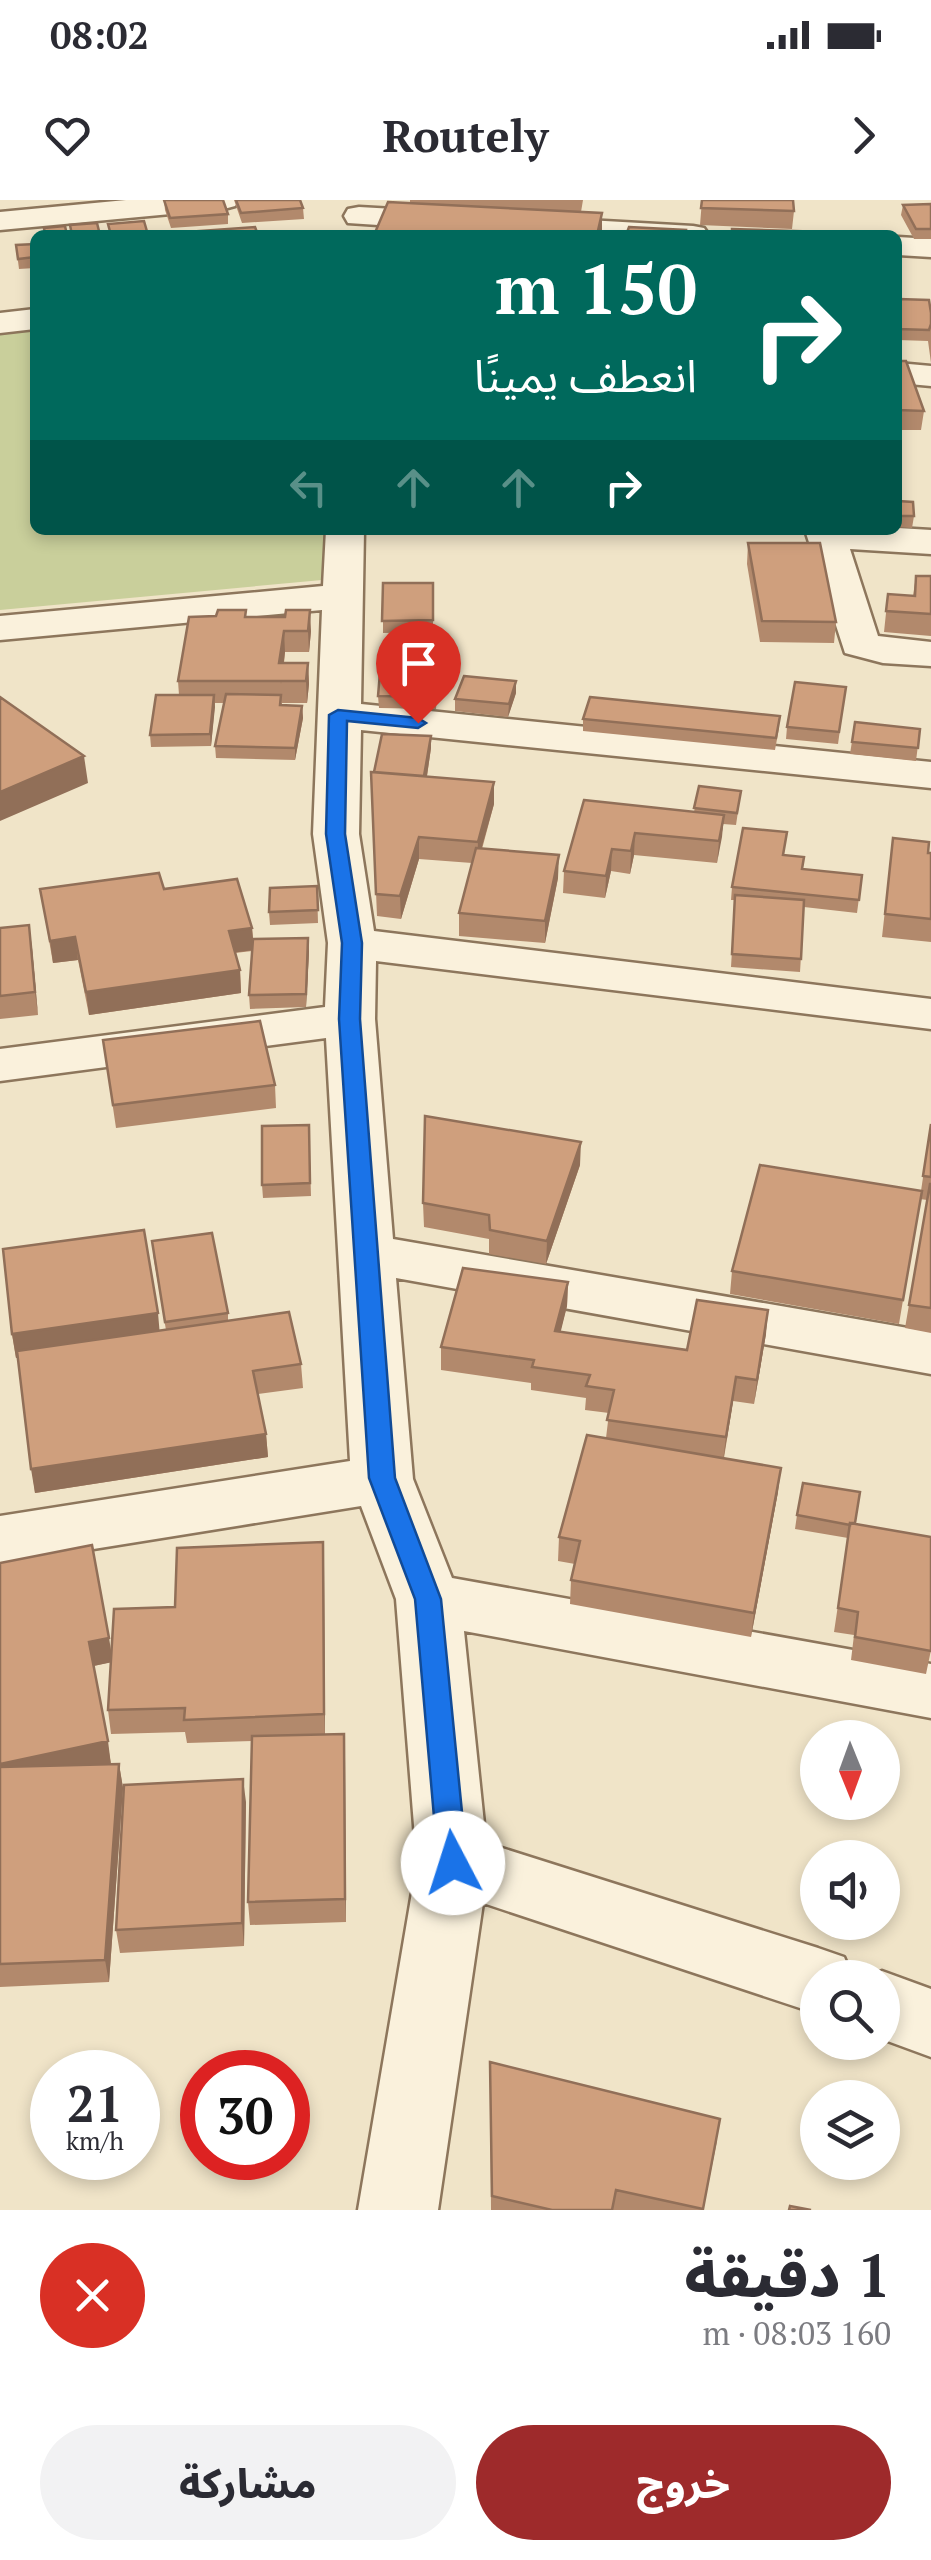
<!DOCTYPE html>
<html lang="ar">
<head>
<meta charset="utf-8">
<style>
	:root { --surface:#fff; --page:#f2f2f3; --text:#2b2b33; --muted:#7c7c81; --accent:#9e2a2b }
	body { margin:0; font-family:"PT Serif","Noto Sans Arabic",serif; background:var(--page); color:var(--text); direction:rtl; height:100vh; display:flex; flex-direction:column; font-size:38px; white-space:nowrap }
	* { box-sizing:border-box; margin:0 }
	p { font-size:32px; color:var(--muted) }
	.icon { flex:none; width:55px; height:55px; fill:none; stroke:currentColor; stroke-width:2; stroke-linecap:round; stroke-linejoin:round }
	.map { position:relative; height:2010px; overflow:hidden; direction:ltr }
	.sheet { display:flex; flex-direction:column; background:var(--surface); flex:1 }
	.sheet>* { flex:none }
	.banner { position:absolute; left:30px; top:30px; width:872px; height:305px; border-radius:15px; box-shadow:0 5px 15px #0003; direction:rtl; background:#00695c; color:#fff; overflow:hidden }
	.needle { width:65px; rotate:179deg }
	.tools { position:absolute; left:800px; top:1520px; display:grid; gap:20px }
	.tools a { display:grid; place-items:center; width:100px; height:100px; border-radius:50%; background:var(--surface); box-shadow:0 5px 15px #0003; font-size:50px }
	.speed { position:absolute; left:30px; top:1850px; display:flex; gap:20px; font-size:50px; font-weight:700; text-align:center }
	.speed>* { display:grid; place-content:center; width:130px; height:130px; border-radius:50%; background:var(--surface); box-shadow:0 5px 15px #0003; line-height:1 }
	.speed small { font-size:25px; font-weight:400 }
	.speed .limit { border:15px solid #d22; background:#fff; color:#111 }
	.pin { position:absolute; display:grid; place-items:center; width:85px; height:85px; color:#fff; margin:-102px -42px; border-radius:50% 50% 50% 0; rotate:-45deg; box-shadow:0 0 10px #0007 }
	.pin .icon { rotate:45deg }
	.me { position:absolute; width:110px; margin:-55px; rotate:355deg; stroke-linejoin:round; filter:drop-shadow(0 0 8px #0008) }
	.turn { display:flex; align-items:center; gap:35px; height:210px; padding:0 40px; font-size:45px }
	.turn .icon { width:130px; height:130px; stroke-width:2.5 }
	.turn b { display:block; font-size:70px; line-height:85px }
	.lanes { display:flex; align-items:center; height:95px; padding:0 40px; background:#0003; justify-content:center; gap:50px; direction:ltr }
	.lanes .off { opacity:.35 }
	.round { display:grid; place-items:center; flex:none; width:105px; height:105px; border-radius:52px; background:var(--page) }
	.head { display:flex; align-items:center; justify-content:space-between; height:170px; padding:0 40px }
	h1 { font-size:60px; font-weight:800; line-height:75px }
	.button { display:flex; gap:20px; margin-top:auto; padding:20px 40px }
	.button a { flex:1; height:115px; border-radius:60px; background:var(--accent); color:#fff; font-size:40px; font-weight:800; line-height:115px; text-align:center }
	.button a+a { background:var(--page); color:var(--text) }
	.status { display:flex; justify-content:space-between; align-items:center; height:70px; padding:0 50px; background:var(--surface); direction:ltr }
	.status svg { height:28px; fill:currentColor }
	header { display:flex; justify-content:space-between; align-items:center; height:130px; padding:0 40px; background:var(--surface); font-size:45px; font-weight:800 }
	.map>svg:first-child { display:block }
	.green { fill:#c9cf9b }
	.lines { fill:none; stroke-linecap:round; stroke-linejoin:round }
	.minor-casing { stroke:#8d765c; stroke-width:5 }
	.minor { fill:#faf1dc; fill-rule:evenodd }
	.wall { fill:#b2896c }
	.shaded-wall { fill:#916f58 }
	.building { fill:#cf9f7d; stroke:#916f58; stroke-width:2.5 }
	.route { fill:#1a73e8; stroke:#114b97; stroke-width:2.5 }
</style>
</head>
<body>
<div class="status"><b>08:02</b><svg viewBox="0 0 49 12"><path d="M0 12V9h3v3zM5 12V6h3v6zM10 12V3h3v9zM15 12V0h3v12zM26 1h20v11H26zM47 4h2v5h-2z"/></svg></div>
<header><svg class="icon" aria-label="forward" viewBox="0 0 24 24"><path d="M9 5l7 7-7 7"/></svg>Routely<svg class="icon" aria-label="heart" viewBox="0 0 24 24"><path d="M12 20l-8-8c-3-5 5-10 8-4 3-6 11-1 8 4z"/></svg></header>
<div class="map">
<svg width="931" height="2010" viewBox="0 0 931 2010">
	<rect width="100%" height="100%" fill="#f0e4c8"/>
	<path class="green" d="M 35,131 L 35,330 L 325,330 L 322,380 L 0,410 L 0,134 Z"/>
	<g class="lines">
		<defs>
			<path id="minor" d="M 126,0 L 239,0 L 235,6 L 224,9 L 0,30 L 0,12 Z
				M 359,7 L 693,26 L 704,28 L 709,35 L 529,35 L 348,23 L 344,16 L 348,9 Z
				M 898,37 L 931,39 L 931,57 L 898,55 Z
				M 35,109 L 35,129 L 0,133 L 0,113 Z
				M 898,163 L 931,166 L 931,186 L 898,183 Z
				M 898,328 L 931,330 L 931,354 L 850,349 L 878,436 L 931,442 L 931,466 L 883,463 L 845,453 L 805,330 Z
				M 326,330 L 364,330 L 361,504 L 931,562 L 931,588 L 361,530 L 359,634 L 374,731 L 931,799 L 931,829 L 376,761 L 375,819 L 393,1039 L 931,1132 L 931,1174 L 396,1078 L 413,1279 L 452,1378 L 931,1464 L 931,1518 L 464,1431 L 486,1643 L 818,1748 L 844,1757 L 853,1778 L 818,1778 L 818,1814 L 483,1703 L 438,2010 L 358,2010 L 417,1663 L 396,1399 L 361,1306 L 0,1364 L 0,1316 L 350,1261 L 326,838 L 0,881 L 0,849 L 325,807 L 328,743 L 313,634 L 322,410 L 0,440 L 0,416 L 323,386 Z
				M 882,1771 L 931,1789 L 931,1857 L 882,1839 L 882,1778 L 865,1778 Z"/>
		</defs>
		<use href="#minor" class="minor-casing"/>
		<use href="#minor" class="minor"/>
	</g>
	<path class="wall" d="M 164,0 L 228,14 L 228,24 L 171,28 L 165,10 Z
		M 234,0 L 300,0 L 303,8 L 304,19 L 242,23 Z
		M 410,0 L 583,0 L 581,12 L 602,13 L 602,35 L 374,35 L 410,3 Z
		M 702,0 L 794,11 L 792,29 L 700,25 Z
		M 931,4 L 931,39 L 914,39 L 901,15 L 903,5 Z
		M 35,44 L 35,68 L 19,69 L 16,45 Z
		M 898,99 L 931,113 L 931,163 L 928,141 L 898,140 Z
		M 898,161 L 924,211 L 921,230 L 898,230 Z
		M 898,301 L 914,316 L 912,328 L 898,327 Z
		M 748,343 L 836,422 L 834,443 L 760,442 L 747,364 Z
		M 916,376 L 931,376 L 931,436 L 884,432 L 888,394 L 913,396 Z
		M 383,383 L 433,383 L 433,432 L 383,433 Z
		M 246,410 L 246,417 L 311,431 L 309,452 L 285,452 L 284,463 L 308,463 L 309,484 L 307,503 L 282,503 L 282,505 L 302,506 L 303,518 L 295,560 L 216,558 L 215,546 L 224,503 L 215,503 L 211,546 L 151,547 L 150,535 L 179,495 L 178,481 L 216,416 Z
		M 440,462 L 436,509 L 379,508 L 378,496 Z
		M 846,487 L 838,544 L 786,539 L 787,527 Z
		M 516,493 L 508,517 L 455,511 L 455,499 Z
		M 583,519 L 779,528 L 775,550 L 583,531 Z
		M 855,522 L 920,529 L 916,561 L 850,554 Z
		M 431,548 L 427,576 L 494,604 L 482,649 L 558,678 L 545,743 L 459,736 L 459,713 L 472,663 L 419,659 L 401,719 L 377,716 L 371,572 L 374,572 Z
		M 699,586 L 741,591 L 736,625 L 723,624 L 717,663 L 634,655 L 630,674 L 611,671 L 605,698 L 563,693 L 564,671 L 584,600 L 694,612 Z
		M 893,638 L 931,653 L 931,742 L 882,737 Z
		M 784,655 L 803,669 L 862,675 L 857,713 L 804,707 L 800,772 L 731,767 L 735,700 L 731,700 L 732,687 Z
		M 317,686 L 318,723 L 270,725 L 269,712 Z
		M 40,689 L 164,689 L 252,728 L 253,739 L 309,751 L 306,807 L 250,809 L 249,795 L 252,751 L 235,753 L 240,770 L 241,793 L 89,815 L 78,760 L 53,763 Z
		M 0,728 L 32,748 L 38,815 L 0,819 Z
		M 103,840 L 275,885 L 276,908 L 116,928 Z
		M 931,923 L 931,1133 L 905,1128 L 927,1000 L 920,999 L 899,1124 L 730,1094 L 732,1071 L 921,991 Z
		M 309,925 L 311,996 L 263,998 L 262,985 Z
		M 580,965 L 546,1064 L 489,1054 L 489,1039 L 424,1027 L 423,1003 Z
		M 153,1054 L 228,1113 L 228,1121 L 301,1164 L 303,1188 L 258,1194 L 266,1234 L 268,1257 L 35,1293 L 18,1158 L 16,1158 L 12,1134 L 166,1130 Z
		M 568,1082 L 567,1106 L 560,1132 L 687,1150 L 766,1134 L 754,1204 L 733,1201 L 724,1258 L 778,1292 L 751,1437 L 570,1404 L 571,1380 L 575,1364 L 558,1361 L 559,1337 L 606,1238 L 609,1213 L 585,1210 L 586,1198 L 531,1190 L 531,1183 L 441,1170 L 441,1147 Z
		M 797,1315 L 855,1323 L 931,1450 L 926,1474 L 851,1460 L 854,1435 L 834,1432 L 848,1338 L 795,1329 Z
		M 323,1342 L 325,1534 L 344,1534 L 346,1722 L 250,1725 L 248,1702 L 252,1541 L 187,1543 L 185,1532 L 111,1534 L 108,1510 L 111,1462 L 94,1466 L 111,1564 L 119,1564 L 123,1588 L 109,1782 L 0,1787 L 0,1363 L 112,1452 L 175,1407 Z
		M 246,1602 L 244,1746 L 120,1753 L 116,1730 Z
		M 490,1862 L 717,1941 L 703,2010 L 491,2010 Z"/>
	<path class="shaded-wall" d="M 602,13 L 602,35 L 597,35 Z
		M 310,410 L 311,431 L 309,452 L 308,431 Z
		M 284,431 L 285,452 L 281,484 L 279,463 Z
		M 308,463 L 309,484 L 307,503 L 306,481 Z
		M 516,481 L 516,493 L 508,517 L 509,504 Z
		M 214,495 L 215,507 L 211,546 L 210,534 Z
		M 302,506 L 303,518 L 295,560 L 295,548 Z
		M 431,536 L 431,548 L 425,589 L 424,576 Z
		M 84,556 L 88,583 L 0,621 L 0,592 Z
		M 494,582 L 494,604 L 477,664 L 478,642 Z
		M 724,615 L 722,637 L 717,663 L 719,641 Z
		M 635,633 L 634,655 L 630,674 L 631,651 Z
		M 419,637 L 419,659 L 401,719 L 400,696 Z
		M 612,649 L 611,671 L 605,698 L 606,676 Z
		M 559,655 L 558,678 L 545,743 L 545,721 Z
		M 29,725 L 32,748 L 38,815 L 35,792 Z
		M 252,728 L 254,750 L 231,753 L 229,731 Z
		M 75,737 L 78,760 L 53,763 L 50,741 Z
		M 308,738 L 309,751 L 306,807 L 306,794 Z
		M 240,770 L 241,793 L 89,815 L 86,792 Z
		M 581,942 L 580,965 L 546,1064 L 547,1041 Z
		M 568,1082 L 567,1106 L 555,1155 L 555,1131 Z
		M 768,1110 L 766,1134 L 754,1204 L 757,1180 Z
		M 158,1113 L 160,1136 L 16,1158 L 12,1134 Z
		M 736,1177 L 733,1201 L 723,1261 L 726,1237 Z
		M 266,1234 L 268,1257 L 35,1293 L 31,1269 Z
		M 781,1268 L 778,1292 L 751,1437 L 754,1413 Z
		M 323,1342 L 324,1366 L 325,1537 L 324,1514 Z
		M 109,1438 L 113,1462 L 93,1466 L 89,1442 Z
		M 344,1534 L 345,1557 L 346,1722 L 345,1699 Z
		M 108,1541 L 111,1565 L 0,1588 L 0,1564 Z
		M 119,1564 L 123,1588 L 109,1782 L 105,1760 Z
		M 243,1579 L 246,1602 L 244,1746 L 242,1723 Z"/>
	<path class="building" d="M 164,0 L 223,0 L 228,14 L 170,18 Z
		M 236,0 L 300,0 L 303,8 L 241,13 Z
		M 702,0 L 793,0 L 794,11 L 701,8 Z
		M 388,2 L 602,13 L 597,35 L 374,35 Z
		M 931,4 L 931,29 L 916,29 L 903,5 Z
		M 144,21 L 148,35 L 111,35 L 108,24 Z
		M 97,23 L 100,35 L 72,35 L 70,25 Z
		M 65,26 L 67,35 L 45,35 L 44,28 Z
		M 255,27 L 258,35 L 158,34 Z
		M 629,27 L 686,30 L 685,35 L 626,35 Z
		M 732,29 L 858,33 L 858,35 L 732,35 Z
		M 35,44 L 35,57 L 18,59 L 16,45 Z
		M 898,99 L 929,100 L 931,113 L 931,124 L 929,130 L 898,129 Z
		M 898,161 L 906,161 L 924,211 L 898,210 Z
		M 898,301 L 913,302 L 914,316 L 898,316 Z
		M 748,343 L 820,343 L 836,422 L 762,421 Z
		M 916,376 L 931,376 L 931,414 L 886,411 L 888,394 L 915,396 Z
		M 383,383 L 433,383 L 433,420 L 382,421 Z
		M 218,410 L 246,410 L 245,417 L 285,417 L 286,410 L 310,410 L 308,431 L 284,431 L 279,463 L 308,463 L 306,481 L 178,481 L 189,417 L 216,416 Z
		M 382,449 L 439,449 L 436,497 L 378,496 Z
		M 464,476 L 516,481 L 509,504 L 455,499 Z
		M 795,482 L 846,487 L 839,532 L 787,527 Z
		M 226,494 L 281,495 L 280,505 L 302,506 L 295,548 L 215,546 Z
		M 156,495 L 214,495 L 210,534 L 150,535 Z
		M 0,497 L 84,556 L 0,592 Z
		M 590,497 L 780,516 L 776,538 L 583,519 Z
		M 855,522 L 920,529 L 918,548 L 852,542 Z
		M 382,534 L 431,536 L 424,576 L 374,572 Z
		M 371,572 L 494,582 L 478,642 L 419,637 L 400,696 L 376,694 Z
		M 699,586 L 741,591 L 737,613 L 694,608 Z
		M 584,600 L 724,615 L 719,641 L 635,633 L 631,651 L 612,649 L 606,676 L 564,671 Z
		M 743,628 L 787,632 L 783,655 L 804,657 L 802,669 L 862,675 L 859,700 L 732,687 Z
		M 893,638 L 929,642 L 928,653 L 931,653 L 931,719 L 885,714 Z
		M 476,648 L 559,655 L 545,721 L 459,713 Z
		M 159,673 L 164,689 L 237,679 L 252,728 L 229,731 L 240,770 L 86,792 L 75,737 L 50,741 L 40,689 Z
		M 317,686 L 318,710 L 269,712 L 270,688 Z
		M 735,695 L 804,700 L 801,759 L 732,754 Z
		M 29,725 L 35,792 L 0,796 L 0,728 Z
		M 308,738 L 306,794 L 249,795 L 253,739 Z
		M 260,821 L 275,885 L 113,905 L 103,840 Z
		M 425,916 L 581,942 L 547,1041 L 490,1030 L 489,1015 L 423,1003 Z
		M 931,924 L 931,977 L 923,976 Z
		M 309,925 L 310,983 L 262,985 L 262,926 Z
		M 760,965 L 922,991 L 903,1100 L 732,1071 Z
		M 930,984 L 931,984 L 931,1108 L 909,1105 Z
		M 144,1030 L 158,1113 L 12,1134 L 3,1049 Z
		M 212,1033 L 228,1113 L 165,1122 L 152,1041 Z
		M 463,1068 L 568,1082 L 555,1131 L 687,1150 L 697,1100 L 768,1110 L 757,1180 L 736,1177 L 726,1237 L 607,1220 L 614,1190 L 586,1186 L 590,1175 L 532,1167 L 534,1160 L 441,1147 Z
		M 289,1112 L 301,1164 L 253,1171 L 266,1234 L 31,1269 L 17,1151 Z
		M 587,1235 L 781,1268 L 754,1413 L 571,1380 L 580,1341 L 559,1337 Z
		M 803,1283 L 860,1292 L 855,1323 L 850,1323 L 850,1325 L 797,1315 Z
		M 850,1323 L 931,1337 L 931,1451 L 855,1437 L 858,1412 L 838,1408 Z
		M 323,1342 L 324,1514 L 184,1520 L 185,1508 L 108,1510 L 114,1409 L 175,1407 L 177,1348 Z
		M 92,1345 L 109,1438 L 89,1442 L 108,1541 L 0,1564 L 0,1363 Z
		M 344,1534 L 345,1699 L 248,1702 L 252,1536 Z
		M 119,1564 L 105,1760 L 0,1764 L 0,1567 Z
		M 243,1579 L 242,1723 L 116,1730 L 124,1585 Z
		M 490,1862 L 720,1919 L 703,2009 L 616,1990 L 612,2010 L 552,2010 L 492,1996 Z
		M 790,2006 L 811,2010 L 789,2010 Z"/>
	<path class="route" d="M 338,510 L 418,518 L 426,523 L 418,528 L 347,521 L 345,634 L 362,743 L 360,819 L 395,1278 L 441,1399 L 467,1663 L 463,1672 L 453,1675 L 442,1672 L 438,1663 L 415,1399 L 369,1278 L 339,819 L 342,743 L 326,634 L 329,515 Z"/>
</svg>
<div class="tools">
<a><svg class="needle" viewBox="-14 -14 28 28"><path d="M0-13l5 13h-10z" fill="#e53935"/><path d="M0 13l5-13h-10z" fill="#7c7c81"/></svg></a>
<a><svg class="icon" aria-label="sound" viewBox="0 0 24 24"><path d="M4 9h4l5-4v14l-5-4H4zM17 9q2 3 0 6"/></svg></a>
<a><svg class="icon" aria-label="search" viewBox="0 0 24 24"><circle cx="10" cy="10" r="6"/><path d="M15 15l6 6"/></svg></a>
<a><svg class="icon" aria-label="layers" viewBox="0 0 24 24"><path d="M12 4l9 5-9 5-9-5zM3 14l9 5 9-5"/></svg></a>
</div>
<div class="speed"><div>21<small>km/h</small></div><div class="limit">30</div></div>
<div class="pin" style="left:418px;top:523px;background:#d93025"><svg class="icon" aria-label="arrive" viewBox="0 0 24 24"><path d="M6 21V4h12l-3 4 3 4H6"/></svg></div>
<svg class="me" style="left:453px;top:1663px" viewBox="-20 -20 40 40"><circle r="19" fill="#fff"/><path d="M0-13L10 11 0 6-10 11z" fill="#1a73e8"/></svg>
<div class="banner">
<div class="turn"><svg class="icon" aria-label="right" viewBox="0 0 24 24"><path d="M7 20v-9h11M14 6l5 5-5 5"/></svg><div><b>150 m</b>انعطف يمينًا</div></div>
<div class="lanes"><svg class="icon off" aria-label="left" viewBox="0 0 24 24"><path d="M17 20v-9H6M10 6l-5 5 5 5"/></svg><svg class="icon off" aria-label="ahead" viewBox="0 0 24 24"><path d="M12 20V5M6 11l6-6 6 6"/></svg><svg class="icon off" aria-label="ahead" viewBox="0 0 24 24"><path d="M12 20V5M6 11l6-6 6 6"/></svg><svg class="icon" aria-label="right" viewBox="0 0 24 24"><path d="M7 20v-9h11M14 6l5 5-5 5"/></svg></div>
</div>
</div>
<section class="sheet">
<div class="head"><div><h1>1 دقيقة</h1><p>160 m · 08:03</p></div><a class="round" style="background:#d93025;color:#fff"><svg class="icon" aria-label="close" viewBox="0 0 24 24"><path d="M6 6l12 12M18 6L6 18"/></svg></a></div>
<div class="button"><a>خروج</a><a>مشاركة</a></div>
</section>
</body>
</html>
